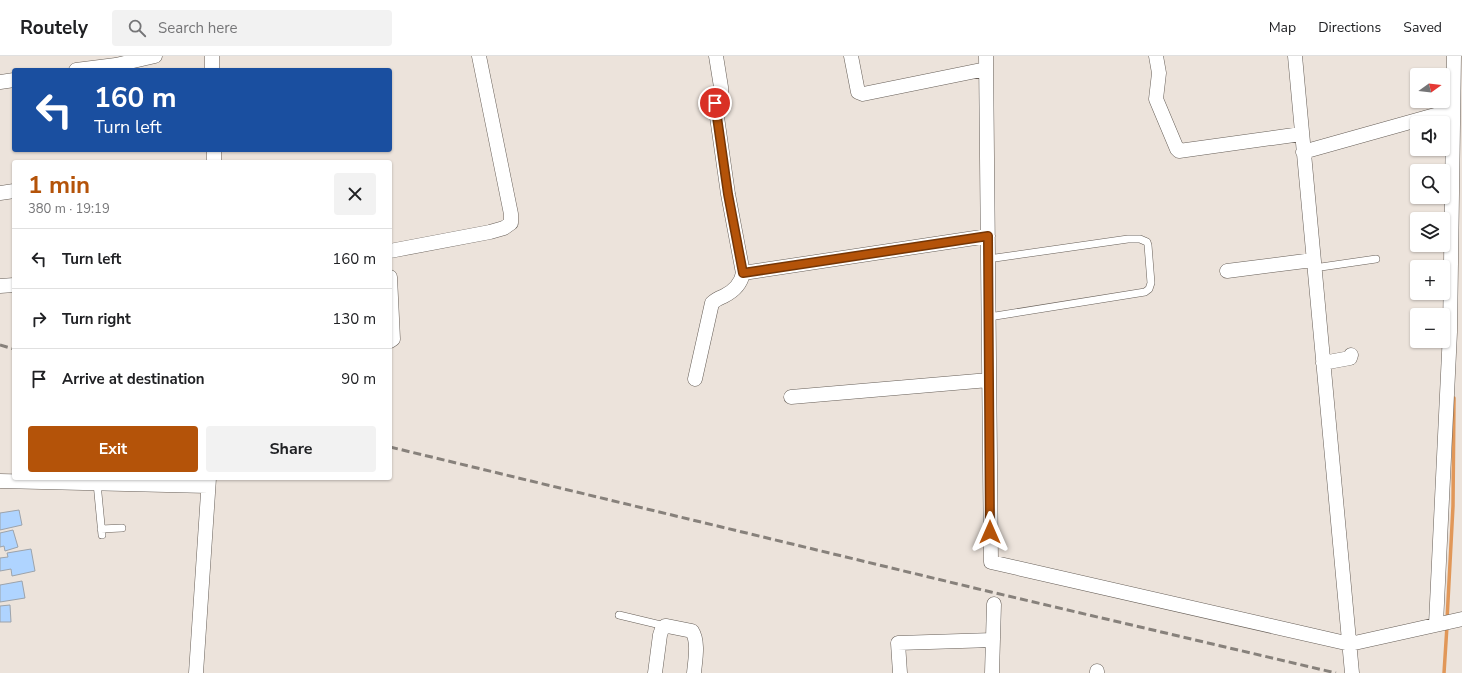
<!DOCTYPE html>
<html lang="en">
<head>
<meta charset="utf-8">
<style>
	:root { --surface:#fff; --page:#f2f2f2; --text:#202124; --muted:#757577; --line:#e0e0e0; --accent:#b45309 }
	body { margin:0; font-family:"Nunito Sans",sans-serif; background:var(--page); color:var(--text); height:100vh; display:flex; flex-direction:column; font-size:15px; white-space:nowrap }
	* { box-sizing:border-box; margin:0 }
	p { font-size:13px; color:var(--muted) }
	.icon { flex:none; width:22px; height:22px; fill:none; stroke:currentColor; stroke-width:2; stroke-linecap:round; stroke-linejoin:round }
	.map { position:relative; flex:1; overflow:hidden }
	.details { position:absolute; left:12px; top:104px; width:380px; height:320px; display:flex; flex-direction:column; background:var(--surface); border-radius:4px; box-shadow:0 1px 3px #0004 }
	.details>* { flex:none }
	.guide { position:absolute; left:12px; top:12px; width:380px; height:84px; border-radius:4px; box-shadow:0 1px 3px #0004; background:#1a4fa0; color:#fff; overflow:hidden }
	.needle { width:26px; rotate:75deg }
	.fabs { position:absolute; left:1410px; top:12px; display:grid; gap:8px }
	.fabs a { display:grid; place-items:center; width:40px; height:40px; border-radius:4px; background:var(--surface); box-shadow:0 1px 3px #0004; font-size:20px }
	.pin { position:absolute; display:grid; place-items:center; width:34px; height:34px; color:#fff; margin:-17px; border:2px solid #fff; border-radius:50%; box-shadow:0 1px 4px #0007 }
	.me { position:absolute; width:44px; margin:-22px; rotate:0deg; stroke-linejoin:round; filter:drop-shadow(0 0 3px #0008) }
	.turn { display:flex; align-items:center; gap:14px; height:84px; padding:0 16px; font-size:18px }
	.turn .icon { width:52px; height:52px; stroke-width:2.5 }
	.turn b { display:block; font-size:28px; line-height:34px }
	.round { display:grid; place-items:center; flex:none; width:42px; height:42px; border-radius:4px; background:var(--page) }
	.headline { display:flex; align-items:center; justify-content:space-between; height:68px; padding:0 16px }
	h1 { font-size:24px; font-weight:700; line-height:30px; color:var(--accent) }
	.action { display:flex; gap:8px; margin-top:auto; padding:8px 16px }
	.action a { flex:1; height:46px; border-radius:4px; background:var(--accent); color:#fff; font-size:16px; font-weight:700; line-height:46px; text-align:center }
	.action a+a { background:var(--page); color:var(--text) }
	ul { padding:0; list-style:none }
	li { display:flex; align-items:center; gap:12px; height:60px; padding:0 16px; border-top:1px solid var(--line) }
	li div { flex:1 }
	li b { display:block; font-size:15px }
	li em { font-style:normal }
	header { display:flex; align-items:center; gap:24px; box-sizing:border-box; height:56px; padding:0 20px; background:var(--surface); border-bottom:1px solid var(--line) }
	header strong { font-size:19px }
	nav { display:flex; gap:22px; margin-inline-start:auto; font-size:14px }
	.search { width:280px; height:36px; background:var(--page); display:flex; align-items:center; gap:10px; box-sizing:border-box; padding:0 14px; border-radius:4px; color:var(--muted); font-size:15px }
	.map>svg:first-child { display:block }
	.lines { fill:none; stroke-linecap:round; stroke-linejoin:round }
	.stream { stroke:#e19758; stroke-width:3.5 }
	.building { fill:#afd4ff; stroke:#9ca3ab }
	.lane-casing { stroke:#675f58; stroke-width:8 }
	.street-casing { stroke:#675f58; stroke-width:15 }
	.lane { stroke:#fff; stroke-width:7 }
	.street { stroke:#fff; stroke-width:14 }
	.rail { stroke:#87817b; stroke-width:3; stroke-dasharray:8 4; stroke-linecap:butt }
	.route-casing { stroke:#753606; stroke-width:10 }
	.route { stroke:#b45309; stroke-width:7 }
</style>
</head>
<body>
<header>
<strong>Routely</strong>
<div class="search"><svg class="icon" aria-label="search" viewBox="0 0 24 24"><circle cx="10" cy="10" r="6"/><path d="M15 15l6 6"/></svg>Search here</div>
<nav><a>Map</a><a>Directions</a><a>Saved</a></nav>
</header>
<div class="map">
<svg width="1462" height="617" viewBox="0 0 1462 617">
	<rect width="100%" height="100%" fill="#ece3db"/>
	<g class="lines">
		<path class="stream" d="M 1447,564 L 1453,450 L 1454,342
			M 1444,617 L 1447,570"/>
	</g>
	<path class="building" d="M 19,454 L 22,469 L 0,474 L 0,457 Z
		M 13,474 L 18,491 L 5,495 L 4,490 L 0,491 L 0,477 Z
		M 31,493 L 35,515 L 12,520 L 11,513 L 0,515 L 0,502 L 8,501 L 7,497 Z
		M 22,525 L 25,542 L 0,546 L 0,529 Z
		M 10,549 L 11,566 L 0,566 L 0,550 Z"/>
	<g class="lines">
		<defs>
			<path id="lane" d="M 988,203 L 1128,183 L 1140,183 L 1147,186 L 1148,189 L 1151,227 L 1149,233 L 1145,236 L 989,261
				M 1314,212 L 1376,203
				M 97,427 L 102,479
				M 101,473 L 122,472
				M 619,559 L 665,570"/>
			<path id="street" d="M 212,0 L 212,14
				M 851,0 L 858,36 L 863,38 L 986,13
				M 986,0 L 991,506 L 1350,588 L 1462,563
				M 1156,0 L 1159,17 L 1156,43 L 1177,93 L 1179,95 L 1301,78
				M 1295,0 L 1352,617
				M 76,14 L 116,9 L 155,0
				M 0,26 L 14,24
				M 214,94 L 214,106
				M 1303,96 L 1453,54
				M 0,137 L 14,135
				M 390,195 L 490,176 L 504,172 L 511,167 L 511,158 L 479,0
				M 1227,215 L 1313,204
				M 743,217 L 988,180
				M 390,221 L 393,283 L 390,285
				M 0,230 L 14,229
				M 1323,307 L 1350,302 L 1351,299
				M 695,323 L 712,247 C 716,243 719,242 724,240 C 734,235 741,228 743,217 L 728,138 L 715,47 L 721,36 L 721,31 L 716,0
				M 791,341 L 989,324
				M 0,425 L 208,430
				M 1436,568 L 1450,276 L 1454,0
				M 196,617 L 209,422
				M 655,617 L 660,579 L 662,573 L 665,570 L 667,570 L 692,575 C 699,586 695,605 694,617
				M 900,617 L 898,587 L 993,584
				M 992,617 L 994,548
				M 1097,617 L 1097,615"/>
		</defs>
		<use href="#lane" class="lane-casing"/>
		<use href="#street" class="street-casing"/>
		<use href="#lane" class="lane"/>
		<use href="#street" class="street"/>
		<path class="rail" d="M 0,289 L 14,293
			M 390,391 L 991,536 L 1336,617"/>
	</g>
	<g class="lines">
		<defs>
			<path id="route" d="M 715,47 L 728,138 L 743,217 L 988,180 L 990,476"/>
		</defs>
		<use href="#route" class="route-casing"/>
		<use href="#route" class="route"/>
	</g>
</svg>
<div class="fabs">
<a><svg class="needle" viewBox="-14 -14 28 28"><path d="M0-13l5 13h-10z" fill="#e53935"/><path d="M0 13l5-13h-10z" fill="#757577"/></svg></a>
<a><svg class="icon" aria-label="sound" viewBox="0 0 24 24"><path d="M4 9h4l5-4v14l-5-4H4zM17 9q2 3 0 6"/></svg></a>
<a><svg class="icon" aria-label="search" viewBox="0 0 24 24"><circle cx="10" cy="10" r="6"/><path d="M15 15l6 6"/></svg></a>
<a><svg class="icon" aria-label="layers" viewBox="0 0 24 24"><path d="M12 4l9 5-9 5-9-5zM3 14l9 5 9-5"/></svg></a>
<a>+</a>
<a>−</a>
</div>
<div class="pin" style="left:715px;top:47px;background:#d93025"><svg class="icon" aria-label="arrive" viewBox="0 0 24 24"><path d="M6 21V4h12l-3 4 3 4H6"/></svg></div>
<svg class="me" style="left:990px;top:476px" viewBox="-20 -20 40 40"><path d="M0-17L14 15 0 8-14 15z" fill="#b45309" stroke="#fff" stroke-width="4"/></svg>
<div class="guide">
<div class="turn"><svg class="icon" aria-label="left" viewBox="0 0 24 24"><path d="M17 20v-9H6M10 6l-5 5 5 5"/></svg><div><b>160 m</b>Turn left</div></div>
</div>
<section class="details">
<div class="headline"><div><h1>1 min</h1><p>380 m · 19:19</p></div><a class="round"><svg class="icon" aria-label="close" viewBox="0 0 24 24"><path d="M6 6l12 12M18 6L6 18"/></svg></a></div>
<ul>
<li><svg class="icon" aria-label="left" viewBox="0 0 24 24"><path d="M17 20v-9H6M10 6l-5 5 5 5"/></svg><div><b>Turn left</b></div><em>160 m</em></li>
<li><svg class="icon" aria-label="right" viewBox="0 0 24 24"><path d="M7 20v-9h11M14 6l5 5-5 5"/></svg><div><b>Turn right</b></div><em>130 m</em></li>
<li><svg class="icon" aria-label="arrive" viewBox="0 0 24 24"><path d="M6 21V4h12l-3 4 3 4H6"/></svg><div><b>Arrive at destination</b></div><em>90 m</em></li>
</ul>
<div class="action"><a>Exit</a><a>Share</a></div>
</section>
</div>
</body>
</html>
